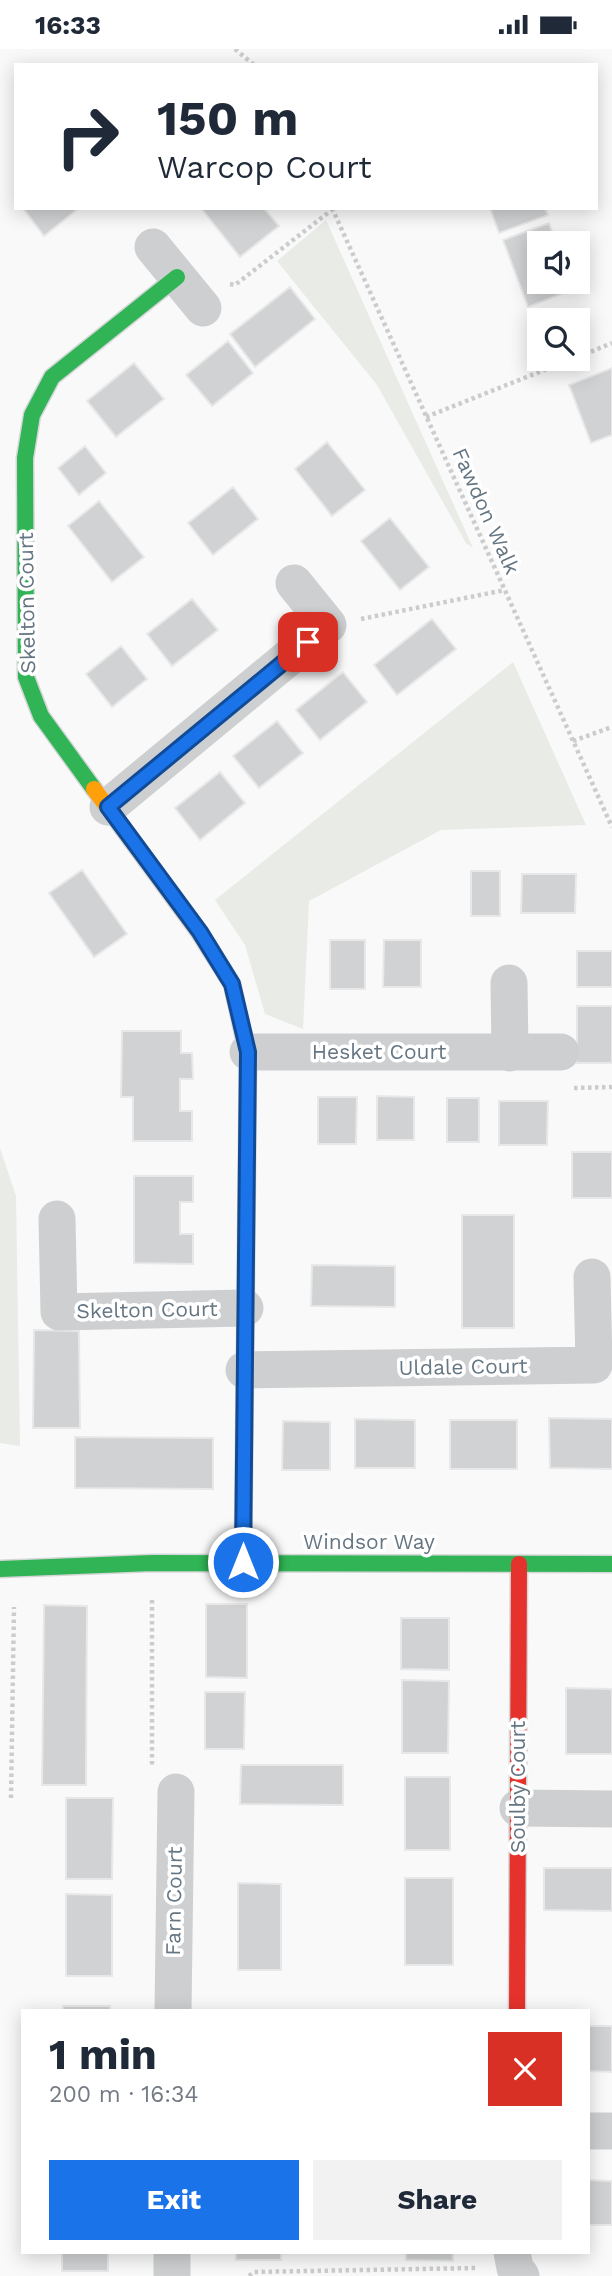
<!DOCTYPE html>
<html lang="en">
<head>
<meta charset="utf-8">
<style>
	:root { --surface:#fff; --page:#f2f2f3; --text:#1f2937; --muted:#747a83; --accent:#1a73e8 }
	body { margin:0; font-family:"Work Sans",sans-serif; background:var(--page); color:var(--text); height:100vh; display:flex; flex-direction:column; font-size:26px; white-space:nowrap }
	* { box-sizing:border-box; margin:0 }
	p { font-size:23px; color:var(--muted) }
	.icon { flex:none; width:38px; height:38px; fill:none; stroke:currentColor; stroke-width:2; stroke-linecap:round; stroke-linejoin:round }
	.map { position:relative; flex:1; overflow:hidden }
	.details { position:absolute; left:21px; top:1960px; width:569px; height:245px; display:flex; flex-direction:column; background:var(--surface); border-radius:0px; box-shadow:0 4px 18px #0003 }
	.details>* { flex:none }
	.top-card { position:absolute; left:14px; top:14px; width:584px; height:147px; border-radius:0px; box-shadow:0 4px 18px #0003; background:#fff; color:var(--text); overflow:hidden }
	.fabs { position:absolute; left:527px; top:182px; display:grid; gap:14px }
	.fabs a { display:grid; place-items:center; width:63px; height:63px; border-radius:0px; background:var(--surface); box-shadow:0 4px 18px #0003; font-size:35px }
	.pin { position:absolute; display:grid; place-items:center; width:60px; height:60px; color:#fff; margin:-30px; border-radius:14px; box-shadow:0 4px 10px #0006 }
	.me { position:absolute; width:77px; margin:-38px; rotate:0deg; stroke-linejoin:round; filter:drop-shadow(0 0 5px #0008) }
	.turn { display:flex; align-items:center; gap:24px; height:147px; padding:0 28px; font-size:32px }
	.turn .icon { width:91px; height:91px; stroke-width:2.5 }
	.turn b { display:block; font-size:49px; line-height:60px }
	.round { display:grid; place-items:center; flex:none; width:74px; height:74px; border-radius:0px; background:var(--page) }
	.overview { display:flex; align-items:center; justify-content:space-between; height:119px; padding:0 28px }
	h1 { font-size:42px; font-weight:700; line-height:52px }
	.primary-button { display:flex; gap:14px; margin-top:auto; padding:14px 28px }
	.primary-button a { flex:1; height:80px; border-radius:0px; background:var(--accent); color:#fff; font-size:28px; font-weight:700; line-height:80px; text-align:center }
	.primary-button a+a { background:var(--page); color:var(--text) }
	.status { display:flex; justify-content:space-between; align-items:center; height:49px; padding:0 35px; background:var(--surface); direction:ltr }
	.status svg { height:19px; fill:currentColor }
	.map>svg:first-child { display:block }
	.green { fill:#e8ebe6 }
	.building { fill:#d0d2d3; stroke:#e8e8e8; stroke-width:2 }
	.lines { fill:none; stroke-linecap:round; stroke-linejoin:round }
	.fast-casing { stroke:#d5d6d7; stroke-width:19 }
	.slow-casing { stroke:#d5d6d7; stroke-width:19 }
	.jam-casing { stroke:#d5d6d7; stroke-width:19 }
	.path { stroke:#cbcccd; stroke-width:4.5; stroke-dasharray:3.5 3.5; stroke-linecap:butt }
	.street { stroke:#cecfd0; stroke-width:37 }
	.fast { stroke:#30b455; stroke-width:16 }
	.slow { stroke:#ff9f0a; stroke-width:16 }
	.jam { stroke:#e5322d; stroke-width:16 }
	.route-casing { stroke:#114b97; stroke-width:18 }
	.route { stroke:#1a73e8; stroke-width:12 }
	.labels { text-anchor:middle; stroke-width:7; stroke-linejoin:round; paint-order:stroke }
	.street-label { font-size:21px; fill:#657683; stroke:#fff }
</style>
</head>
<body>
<div class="status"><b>16:33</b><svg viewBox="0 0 49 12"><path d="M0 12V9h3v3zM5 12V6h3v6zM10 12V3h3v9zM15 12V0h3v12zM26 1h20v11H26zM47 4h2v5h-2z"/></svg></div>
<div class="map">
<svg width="612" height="2227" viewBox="0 0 612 2227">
	<rect width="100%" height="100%" fill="#f9f9f9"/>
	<path class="green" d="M 326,171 L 473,499 L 466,494 L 377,336 L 277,212 Z
		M 513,613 L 586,776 L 441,781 L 309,852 L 303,980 L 265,965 L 245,896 L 215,851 Z
		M 0,1099 L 16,1147 L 20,1397 L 0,1394 Z"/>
	<path class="building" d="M 23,159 L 79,159 L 44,187 Z
		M 201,159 L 264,159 L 279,177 L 240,208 Z
		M 490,159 L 545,159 L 548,166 L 499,184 Z
		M 549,174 L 556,194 L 539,194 L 539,233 L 571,233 L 574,240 L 528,258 L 503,191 Z
		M 290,238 L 315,270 L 255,318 L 230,285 Z
		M 228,292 L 253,324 L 212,357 L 186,326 Z
		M 134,314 L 164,350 L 116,388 L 87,352 Z
		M 612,319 L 612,386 L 591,394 L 569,336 Z
		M 327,393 L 365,441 L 332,467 L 295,420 Z
		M 85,397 L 106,424 L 79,446 L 58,419 Z
		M 233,438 L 258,470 L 213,506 L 188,474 Z
		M 99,452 L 144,508 L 112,533 L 68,477 Z
		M 390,469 L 429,518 L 400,541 L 361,492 Z
		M 192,550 L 218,581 L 172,617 L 147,585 Z
		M 432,570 L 456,600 L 397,646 L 374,616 Z
		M 121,597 L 147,630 L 112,658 L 86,625 Z
		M 343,623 L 367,653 L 320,691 L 296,661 Z
		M 277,672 L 303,704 L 259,739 L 233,707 Z
		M 220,723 L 245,754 L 200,791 L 175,759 Z
		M 82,821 L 127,885 L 94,908 L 49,844 Z
		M 471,822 L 500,822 L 500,867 L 471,867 Z
		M 522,825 L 576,825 L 575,864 L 521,864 Z
		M 330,891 L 365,891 L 365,940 L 330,940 Z
		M 384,891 L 421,891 L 421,938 L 383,938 Z
		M 577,902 L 612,902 L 612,938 L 577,938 Z
		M 577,957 L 612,957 L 612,1014 L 577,1014 Z
		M 122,982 L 181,982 L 181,1004 L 192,1004 L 193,1030 L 180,1030 L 180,1062 L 192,1062 L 192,1092 L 133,1092 L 133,1048 L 121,1048 Z
		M 377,1047 L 414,1048 L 414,1091 L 377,1091 Z
		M 318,1048 L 357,1048 L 356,1095 L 318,1095 Z
		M 447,1049 L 479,1049 L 479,1093 L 447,1093 Z
		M 499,1052 L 548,1052 L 547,1096 L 499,1096 Z
		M 572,1103 L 612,1103 L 612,1149 L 572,1149 Z
		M 134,1127 L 193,1127 L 193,1153 L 180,1153 L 180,1185 L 193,1185 L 193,1215 L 134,1214 Z
		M 462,1166 L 514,1166 L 514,1279 L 462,1279 Z
		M 312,1216 L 395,1217 L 395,1258 L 311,1257 Z
		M 34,1281 L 79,1282 L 80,1379 L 33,1379 Z
		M 549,1369 L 612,1370 L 612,1420 L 550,1419 Z
		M 355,1370 L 415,1371 L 415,1419 L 355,1419 Z
		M 450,1371 L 517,1371 L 517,1420 L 450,1420 Z
		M 283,1372 L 330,1373 L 330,1421 L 282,1421 Z
		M 75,1388 L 213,1389 L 213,1440 L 75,1439 Z
		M 206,1555 L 247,1555 L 247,1629 L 206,1628 Z
		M 44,1556 L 87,1557 L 86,1736 L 42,1736 Z
		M 401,1569 L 449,1569 L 449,1621 L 401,1620 Z
		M 402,1631 L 449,1632 L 448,1704 L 402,1704 Z
		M 566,1639 L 612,1640 L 612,1705 L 566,1705 Z
		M 205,1643 L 245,1643 L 244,1700 L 205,1700 Z
		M 241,1716 L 343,1716 L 343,1756 L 240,1755 Z
		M 405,1728 L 450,1728 L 450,1801 L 405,1801 Z
		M 66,1749 L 113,1749 L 112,1830 L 66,1830 Z
		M 544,1819 L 612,1819 L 612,1862 L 544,1861 Z
		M 405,1829 L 453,1829 L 453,1916 L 405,1916 Z
		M 238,1834 L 281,1835 L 281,1921 L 238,1921 Z
		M 66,1845 L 112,1846 L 112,1927 L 66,1927 Z
		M 63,1957 L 110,1957 L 110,1962 L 63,1962 Z
		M 588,1977 L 612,1977 L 612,2023 L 588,2022 Z
		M 588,2131 L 612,2132 L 612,2176 L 588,2176 Z
		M 62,2203 L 108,2203 L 108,2222 L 62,2222 Z
		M 236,2203 L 281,2203 L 281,2211 L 236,2211 Z
		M 406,2203 L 453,2203 L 453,2212 L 406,2211 Z"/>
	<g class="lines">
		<defs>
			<path id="fast" d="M 94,740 L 41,667 L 26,628 L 25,409 L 32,366 L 52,328 L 177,228
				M 0,1520 L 152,1514 L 612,1515"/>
			<path id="slow" d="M 94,740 L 199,883 L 232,935 L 243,984"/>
			<path id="jam" d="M 243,1513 L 248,1003 L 243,984
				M 517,1962 L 519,1515"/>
		</defs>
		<use href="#fast" class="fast-casing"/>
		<use href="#slow" class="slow-casing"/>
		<use href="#jam" class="jam-casing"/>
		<path class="path" d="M 235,0 L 254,16
			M 332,159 L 612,778
			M 230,235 L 235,236 L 333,160
			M 578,308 L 612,294
			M 426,368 L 572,310
			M 361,570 L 505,541
			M 573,692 L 612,678
			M 574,1039 L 612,1038
			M 152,1551 L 152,1717
			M 11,1749 L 14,1558
			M 249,2227 L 254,2223 L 478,2219"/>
		<path class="street" d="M 153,198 L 203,259
			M 108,758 L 328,576 L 294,534
			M 509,934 L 510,1004
			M 248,1003 L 561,1003
			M 57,1170 L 59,1263 L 245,1259
			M 244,1321 L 594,1316 L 592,1228
			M 518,1759 L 612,1760
			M 173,1962 L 176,1743
			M 588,2082 L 612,2082
			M 512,2203 L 515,2219 L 521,2227
			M 172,2227 L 172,2203"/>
		<use href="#fast" class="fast"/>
		<use href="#slow" class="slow"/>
		<use href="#jam" class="jam"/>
	</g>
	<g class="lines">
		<defs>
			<path id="route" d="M 243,1513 L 248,1003 L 232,935 L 200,883 L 108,758 L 308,593"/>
		</defs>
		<use href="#route" class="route-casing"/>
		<use href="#route" class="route"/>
	</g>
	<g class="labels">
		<g class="street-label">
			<text transform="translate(486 462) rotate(66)" y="7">Fawdon Walk</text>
			<text transform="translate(27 554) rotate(-91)" y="7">Skelton Court</text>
			<text x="379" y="1010">Hesket Court</text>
			<text transform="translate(147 1261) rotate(-1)" y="7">Skelton Court</text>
			<text transform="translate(463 1318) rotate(-1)" y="7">Uldale Court</text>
			<text x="369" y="1500">Windsor Way</text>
			<text transform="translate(518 1738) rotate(-90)" y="7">Soulby Court</text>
			<text transform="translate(174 1852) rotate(-89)" y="7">Farn Court</text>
		</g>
	</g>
</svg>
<div class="fabs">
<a><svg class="icon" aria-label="sound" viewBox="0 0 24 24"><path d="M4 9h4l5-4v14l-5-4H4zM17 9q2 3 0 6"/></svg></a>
<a><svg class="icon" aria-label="search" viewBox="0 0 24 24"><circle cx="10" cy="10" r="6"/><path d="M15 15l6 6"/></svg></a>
</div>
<div class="pin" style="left:308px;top:593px;background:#d93025"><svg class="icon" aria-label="arrive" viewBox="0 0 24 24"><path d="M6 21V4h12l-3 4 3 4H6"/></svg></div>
<svg class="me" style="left:243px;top:1513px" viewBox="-20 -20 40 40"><circle r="17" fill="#1a73e8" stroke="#fff" stroke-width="3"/><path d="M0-11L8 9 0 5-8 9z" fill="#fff"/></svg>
<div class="top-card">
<div class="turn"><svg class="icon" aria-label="right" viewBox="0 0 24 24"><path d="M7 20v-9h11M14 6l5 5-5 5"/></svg><div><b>150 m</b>Warcop Court</div></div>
</div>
<section class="details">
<div class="overview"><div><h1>1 min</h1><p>200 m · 16:34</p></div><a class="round" style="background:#d93025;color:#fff"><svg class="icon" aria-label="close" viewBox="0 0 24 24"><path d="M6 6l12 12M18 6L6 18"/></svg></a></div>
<div class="primary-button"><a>Exit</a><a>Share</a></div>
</section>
</div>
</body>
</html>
